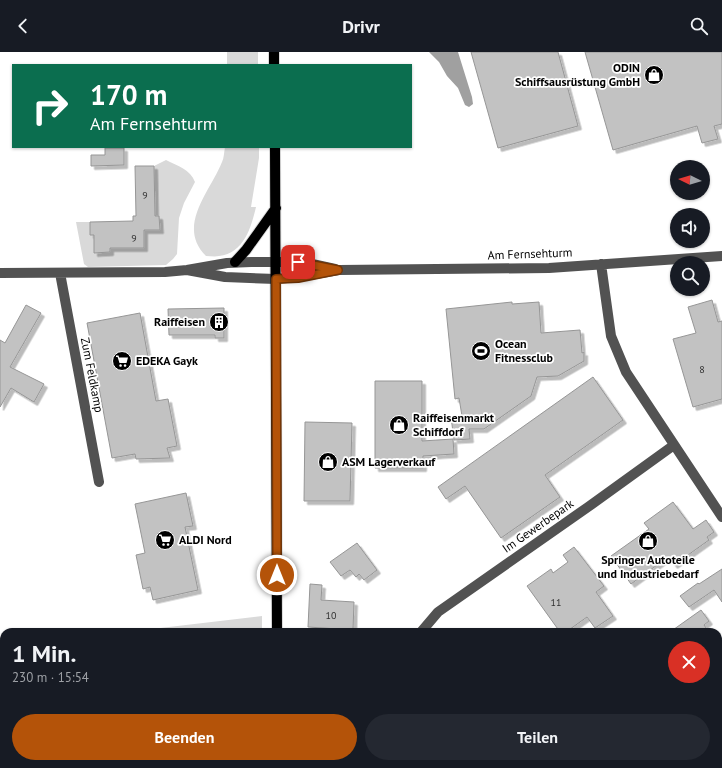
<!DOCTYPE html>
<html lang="de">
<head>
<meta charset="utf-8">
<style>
	:root { --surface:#171b24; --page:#242831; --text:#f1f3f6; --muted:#9ea1a6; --accent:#b45309 }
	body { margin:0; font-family:"PT Sans",sans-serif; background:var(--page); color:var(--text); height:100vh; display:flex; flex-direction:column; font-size:15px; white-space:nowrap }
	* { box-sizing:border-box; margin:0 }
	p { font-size:13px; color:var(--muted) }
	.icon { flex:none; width:22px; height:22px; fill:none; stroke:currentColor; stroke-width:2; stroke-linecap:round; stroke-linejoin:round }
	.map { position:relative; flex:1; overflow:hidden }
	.panel { position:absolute; left:0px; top:576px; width:722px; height:140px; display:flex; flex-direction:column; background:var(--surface); border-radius:12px 12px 0 0; box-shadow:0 1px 3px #0004 }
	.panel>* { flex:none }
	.guide { position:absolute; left:12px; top:12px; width:400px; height:84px; border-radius:0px; box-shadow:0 1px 3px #0004; background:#0b6e4f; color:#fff; overflow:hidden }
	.needle { width:26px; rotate:275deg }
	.fabs { position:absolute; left:670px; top:108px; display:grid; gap:8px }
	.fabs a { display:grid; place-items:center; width:40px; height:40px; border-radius:50%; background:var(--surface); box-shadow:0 1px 3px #0004; font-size:20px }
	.pin { position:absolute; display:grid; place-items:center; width:34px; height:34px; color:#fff; margin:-17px; border-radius:8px; box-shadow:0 2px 6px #0006 }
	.me { position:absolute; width:44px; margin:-22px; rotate:0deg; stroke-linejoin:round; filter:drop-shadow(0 0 3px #0008) }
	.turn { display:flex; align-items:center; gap:14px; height:84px; padding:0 12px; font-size:18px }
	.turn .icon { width:52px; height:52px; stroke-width:2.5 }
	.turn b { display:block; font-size:28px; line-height:34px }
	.round { display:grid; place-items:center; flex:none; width:42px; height:42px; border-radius:21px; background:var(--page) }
	.headline { display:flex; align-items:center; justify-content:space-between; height:68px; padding:0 12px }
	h1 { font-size:24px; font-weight:700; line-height:30px }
	.cta { display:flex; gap:8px; margin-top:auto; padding:8px 12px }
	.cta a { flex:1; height:46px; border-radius:24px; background:var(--accent); color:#fff; font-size:16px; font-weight:700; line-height:46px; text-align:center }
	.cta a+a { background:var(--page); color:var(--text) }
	header { display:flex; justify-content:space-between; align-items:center; height:52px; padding:0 12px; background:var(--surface); font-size:18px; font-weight:700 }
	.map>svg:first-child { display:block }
	.green { fill:#d9d9d9 }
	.water { fill:#a0a0a0 }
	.building { fill:#c2c2c2; stroke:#969696; filter:url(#shadow) }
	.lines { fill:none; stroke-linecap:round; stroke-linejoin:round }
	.major-casing { stroke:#dbdbdb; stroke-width:12 }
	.minor { stroke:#525252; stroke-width:10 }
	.major { stroke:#000; stroke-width:10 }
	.route-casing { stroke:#753606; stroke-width:10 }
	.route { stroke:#b45309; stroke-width:7 }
	.labels { text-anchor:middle; stroke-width:3.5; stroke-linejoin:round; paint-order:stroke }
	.number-label { font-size:10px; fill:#303030 }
	.poi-label { font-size:12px; font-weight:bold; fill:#000; stroke:#fff; text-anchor:start }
	.street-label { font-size:12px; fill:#000; stroke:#fff }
</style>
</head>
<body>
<header><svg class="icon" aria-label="back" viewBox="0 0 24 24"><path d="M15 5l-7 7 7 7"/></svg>Drivr<svg class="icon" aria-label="search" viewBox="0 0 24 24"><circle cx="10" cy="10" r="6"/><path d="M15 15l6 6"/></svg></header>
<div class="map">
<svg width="722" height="716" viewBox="0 0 722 716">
	<defs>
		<filter id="shadow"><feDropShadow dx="3.5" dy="3.5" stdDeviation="0" flood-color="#0004"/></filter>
	</defs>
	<rect width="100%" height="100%" fill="#fff"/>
	<path class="green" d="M 227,0 L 258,0 L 258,13 L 227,13 Z
		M 225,95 L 259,95 L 259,106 L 251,155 L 256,155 C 251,176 244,201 219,204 C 215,205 210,204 206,204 C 176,174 210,140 222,110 C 224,106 224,100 225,95 Z
		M 166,108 C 178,114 190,117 195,130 L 184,151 L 179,166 L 177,202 L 173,207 L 166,213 L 88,215 L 84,212 L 76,170 L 90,170 L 94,183 L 94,201 L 110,200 L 110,196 L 144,196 L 144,178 L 160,177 L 159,164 L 155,164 L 154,114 Z
		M 262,564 L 262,580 L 135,580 L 135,579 Z
		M 127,712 L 169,712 L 169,716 L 127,716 Z
		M 176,712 L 263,712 L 263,716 L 179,716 Z"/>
	<path class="water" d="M 429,0 L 458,0 L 472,45 L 473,52 L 469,55 L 465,53 L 458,36 L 447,24 L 439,10 Z"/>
	<path class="building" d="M 471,0 L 558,0 L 578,74 L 498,96 Z
		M 585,0 L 722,0 L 722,72 L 714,74 L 718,87 L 702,91 L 697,74 L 613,98 Z
		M 105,96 L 124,96 L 124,113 L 91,114 L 91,103 L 105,103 Z
		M 135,114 L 154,114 L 155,164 L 159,164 L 160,178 L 144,178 L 144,196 L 110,196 L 110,200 L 94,201 L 94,183 L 90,183 L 90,170 L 133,169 L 133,164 L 136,164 Z
		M 712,248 L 718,270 L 722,269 L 722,347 L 693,355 L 673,287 L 696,281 L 688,255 Z
		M 512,250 L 512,252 L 539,250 L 541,281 L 580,278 L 582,301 L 584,300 L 584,309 L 558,324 L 537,325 L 531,344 L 484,377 L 469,377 L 470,387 L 454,388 L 451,365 L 462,364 L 459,346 L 455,347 L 446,257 Z
		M 26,253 L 41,261 L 10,315 L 44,332 L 34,350 L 11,336 L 0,355 L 0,288 L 5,291 Z
		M 224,256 L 224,286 L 215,286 L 215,283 L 169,283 L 168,257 Z
		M 140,261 L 156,349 L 168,347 L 177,394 L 167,396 L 170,406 L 136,407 L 135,402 L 112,406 L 87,271 Z
		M 593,325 L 623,368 L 545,423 L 560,445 L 501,486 L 465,434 L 446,447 L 438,435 Z
		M 375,329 L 422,329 L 422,389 L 453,387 L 454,402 L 423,404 L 423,416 L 375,416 Z
		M 305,370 L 352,371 L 350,449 L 304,449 Z
		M 186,441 L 193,474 L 185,475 L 198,538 L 153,548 L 150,535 L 143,537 L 136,503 L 145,501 L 135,452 Z
		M 673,450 L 693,477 L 706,468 L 714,480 L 707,485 L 709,488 L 674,513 L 668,505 L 631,532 L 611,504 L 649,477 L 644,471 Z
		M 357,491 L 377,518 L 364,528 L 359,522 L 356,525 L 350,518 L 341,524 L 330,510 Z
		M 574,495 L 604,534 L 596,540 L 613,564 L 595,576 L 587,565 L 566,580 L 560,580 L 527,534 L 551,517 L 553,521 L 568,510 L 563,503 Z
		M 722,517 L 722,550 L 714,538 L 689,555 L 680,544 L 698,531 L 699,532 Z
		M 310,532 L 322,533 L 321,548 L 354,550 L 353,578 L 308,575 Z
		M 701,558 L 709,569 L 704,573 L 709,580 L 670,580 Z"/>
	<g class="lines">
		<defs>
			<path id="major" d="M 274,0 L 274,13
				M 275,95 L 277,580
				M 235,210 L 246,198 L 276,156
				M 279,712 L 279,716"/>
		</defs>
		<use href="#major" class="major-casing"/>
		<path class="minor" d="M 601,212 L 611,284 L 626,320 L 722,465
			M 187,218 L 225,225 L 276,227 L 298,225 L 339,218 L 549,216 L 722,204
			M 0,221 L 165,220 L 187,218 L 227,211 L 251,210 L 303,210 L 335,217
			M 60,221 L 99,430
			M 421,580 L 438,560 L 588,455 L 674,393
			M 718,598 L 722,595
			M 420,712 L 421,716
			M 564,716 L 569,712"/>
		<use href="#major" class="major"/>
	</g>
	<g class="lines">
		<defs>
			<path id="route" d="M 277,523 L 276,227 L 298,226 L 338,218 L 298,210"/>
		</defs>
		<use href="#route" class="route-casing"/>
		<use href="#route" class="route"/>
	</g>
	<defs>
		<symbol id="shop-disc" viewBox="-11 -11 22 22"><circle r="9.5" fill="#000" stroke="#fff"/><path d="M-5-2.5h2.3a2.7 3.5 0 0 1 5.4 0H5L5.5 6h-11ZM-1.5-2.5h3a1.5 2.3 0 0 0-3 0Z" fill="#fff"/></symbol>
		<symbol id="building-disc" viewBox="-11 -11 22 22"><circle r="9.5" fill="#000" stroke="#fff"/><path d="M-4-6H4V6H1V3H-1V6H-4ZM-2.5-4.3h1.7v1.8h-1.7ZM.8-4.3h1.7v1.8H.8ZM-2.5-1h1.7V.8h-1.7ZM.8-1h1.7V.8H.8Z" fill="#fff"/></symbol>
		<symbol id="stadium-disc" viewBox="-11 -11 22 22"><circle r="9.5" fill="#000" stroke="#fff"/><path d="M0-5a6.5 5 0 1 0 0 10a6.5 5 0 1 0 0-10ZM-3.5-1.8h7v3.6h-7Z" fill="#fff"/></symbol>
		<symbol id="supermarket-disc" viewBox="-11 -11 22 22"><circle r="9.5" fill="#000" stroke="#fff"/><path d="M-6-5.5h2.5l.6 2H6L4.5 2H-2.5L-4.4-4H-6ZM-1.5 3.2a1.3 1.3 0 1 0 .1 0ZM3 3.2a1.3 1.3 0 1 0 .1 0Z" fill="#fff"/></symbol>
	</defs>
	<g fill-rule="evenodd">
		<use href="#shop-disc" x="643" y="12" width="22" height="22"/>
		<use href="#building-disc" x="208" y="259" width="22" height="22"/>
		<use href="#stadium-disc" x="470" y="288" width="22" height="22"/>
		<use href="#supermarket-disc" x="111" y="298" width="22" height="22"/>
		<use href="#shop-disc" x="388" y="362" width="22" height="22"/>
		<use href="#shop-disc" x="317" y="399" width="22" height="22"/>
		<use href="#supermarket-disc" x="154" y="477" width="22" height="22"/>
		<use href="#shop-disc" x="637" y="478" width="22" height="22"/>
	</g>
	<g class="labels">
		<g class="number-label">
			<text x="145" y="147">9</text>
			<text x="134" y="190">9</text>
			<text x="702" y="321">8</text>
			<text x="556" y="554">11</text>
			<text x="331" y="567">10</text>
		</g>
		<g class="poi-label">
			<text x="640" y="20" text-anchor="end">ODIN<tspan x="640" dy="14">Schiffsausrüstung GmbH</tspan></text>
			<text x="205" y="274" text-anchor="end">Raiffeisen</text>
			<text x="495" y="296">Ocean<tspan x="495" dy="14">Fitnessclub</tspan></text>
			<text x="136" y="313">EDEKA Gayk</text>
			<text x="413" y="370">Raiffeisenmarkt<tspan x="413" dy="14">Schiffdorf</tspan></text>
			<text x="342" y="414">ASM Lagerverkauf</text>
			<text x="179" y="492">ALDI Nord</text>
			<text x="648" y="512" text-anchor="middle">Springer Autoteile<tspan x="648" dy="14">und Industriebedarf</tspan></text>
		</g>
		<g class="street-label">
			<text transform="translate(530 202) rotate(-2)" y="4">Am Fernsehturm</text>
			<text transform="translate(92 323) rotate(79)" y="4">Zum Feldkamp</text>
			<text transform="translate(538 474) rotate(-35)" y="4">Im Gewerbepark</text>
		</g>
	</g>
</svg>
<div class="fabs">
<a><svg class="needle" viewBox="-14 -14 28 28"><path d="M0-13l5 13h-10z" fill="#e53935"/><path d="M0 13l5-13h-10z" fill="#9ea1a6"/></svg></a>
<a><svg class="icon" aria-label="sound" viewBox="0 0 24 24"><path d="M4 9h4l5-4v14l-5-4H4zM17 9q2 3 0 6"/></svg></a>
<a><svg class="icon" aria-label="search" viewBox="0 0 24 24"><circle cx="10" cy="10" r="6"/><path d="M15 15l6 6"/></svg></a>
</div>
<div class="pin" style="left:298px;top:210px;background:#d93025"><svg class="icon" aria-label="arrive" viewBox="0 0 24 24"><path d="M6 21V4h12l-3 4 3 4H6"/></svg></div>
<svg class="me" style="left:277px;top:523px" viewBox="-20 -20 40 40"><circle r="17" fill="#b45309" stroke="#fff" stroke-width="3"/><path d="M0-11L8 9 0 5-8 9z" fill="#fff"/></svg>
<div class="guide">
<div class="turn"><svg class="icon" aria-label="right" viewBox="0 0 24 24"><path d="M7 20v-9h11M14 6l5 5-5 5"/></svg><div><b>170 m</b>Am Fernsehturm</div></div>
</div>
<section class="panel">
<div class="headline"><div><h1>1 Min.</h1><p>230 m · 15:54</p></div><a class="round" style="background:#d93025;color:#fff"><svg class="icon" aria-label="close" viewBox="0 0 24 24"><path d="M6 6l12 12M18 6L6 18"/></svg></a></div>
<div class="cta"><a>Beenden</a><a>Teilen</a></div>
</section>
</div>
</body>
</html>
